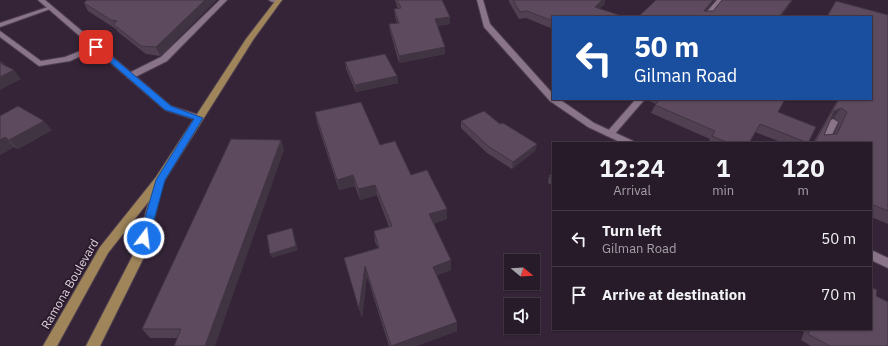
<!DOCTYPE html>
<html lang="en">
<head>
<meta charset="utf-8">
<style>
	:root { --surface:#281b29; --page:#342835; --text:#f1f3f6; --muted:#a5a1a8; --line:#443946 }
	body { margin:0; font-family:"IBM Plex Sans",sans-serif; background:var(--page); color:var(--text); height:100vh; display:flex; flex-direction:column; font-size:15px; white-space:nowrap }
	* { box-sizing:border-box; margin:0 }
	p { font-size:13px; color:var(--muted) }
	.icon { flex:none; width:22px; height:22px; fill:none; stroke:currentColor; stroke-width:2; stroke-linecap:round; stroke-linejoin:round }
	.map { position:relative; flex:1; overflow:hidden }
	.panel { position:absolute; left:552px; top:142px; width:320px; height:188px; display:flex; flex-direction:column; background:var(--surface); border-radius:0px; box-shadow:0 1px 3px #0004,0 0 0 1px var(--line) }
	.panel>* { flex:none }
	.top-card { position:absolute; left:552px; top:16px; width:320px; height:84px; border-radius:0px; box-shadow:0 1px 3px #0004,0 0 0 1px var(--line); background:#1a4fa0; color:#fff; overflow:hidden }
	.needle { width:26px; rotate:108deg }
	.controls { position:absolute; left:504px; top:254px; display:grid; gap:8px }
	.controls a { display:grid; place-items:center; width:36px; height:36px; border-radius:0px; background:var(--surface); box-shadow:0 1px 3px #0004,0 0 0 1px var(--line); font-size:20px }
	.pin { position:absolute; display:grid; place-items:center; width:34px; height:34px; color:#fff; margin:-17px; border-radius:8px; box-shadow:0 2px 6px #0006 }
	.me { position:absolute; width:44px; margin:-22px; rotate:15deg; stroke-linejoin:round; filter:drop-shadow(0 0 3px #0008) }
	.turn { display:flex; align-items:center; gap:14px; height:84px; padding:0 16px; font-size:18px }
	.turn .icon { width:52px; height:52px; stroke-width:2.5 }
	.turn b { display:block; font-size:28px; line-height:34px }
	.eta { display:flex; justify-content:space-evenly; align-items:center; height:68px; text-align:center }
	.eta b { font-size:24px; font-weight:700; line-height:28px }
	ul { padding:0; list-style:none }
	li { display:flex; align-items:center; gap:12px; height:56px; padding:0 16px; border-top:1px solid var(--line) }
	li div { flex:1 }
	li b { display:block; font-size:15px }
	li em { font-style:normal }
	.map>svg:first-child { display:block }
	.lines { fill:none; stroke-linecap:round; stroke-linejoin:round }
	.service-casing { stroke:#4f4050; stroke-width:2 }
	.minor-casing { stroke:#4f4050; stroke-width:2 }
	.tertiary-casing { stroke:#4f4050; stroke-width:2 }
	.primary-casing { stroke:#4f4050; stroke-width:2 }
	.service { fill:#89748a; fill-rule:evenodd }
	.minor { fill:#89748a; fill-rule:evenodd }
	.tertiary { fill:#89748a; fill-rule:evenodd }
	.primary { fill:#9f8559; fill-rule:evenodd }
	.wall { fill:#504051; fill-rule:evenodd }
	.shaded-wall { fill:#413442 }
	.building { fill:#5d4a5e; stroke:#413442; fill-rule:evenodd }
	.route { fill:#1a73e8; stroke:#114b97 }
	.labels { text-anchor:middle; stroke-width:4; stroke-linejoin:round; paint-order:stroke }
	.street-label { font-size:12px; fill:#ded2de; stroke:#2b1b2c }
</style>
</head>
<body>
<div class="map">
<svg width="888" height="346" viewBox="0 0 888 346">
	<rect width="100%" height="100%" fill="#352437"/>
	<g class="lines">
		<defs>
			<path id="service" d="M 220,0 L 227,0 L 167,61 L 133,78 L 127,78 L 127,74 L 161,57 Z
				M 269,0 L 282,0 C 279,3 272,3 269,0 Z
				M 717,0 L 724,0 L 709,17 L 702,17 Z
				M 48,7 L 53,8 L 0,27 L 0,23 Z
				M 0,31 L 41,61 L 65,57 L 96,45 L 100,47 L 70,61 L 39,66 L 0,37 Z
				M 636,99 L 645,99 L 613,136 L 607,136 L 605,134 L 607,132 Z
				M 833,119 L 838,122 L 828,143 L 818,143 L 828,122 Z"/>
			<path id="minor" d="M 477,0 L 483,0 L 490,24 L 553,94 L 553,99 L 559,99 L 594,123 L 633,141 L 635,143 L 622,143 L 588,127 L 550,101 L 484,27 Z
				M 871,250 L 888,258 L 888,268 L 871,260 Z"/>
			<path id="tertiary" d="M 38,0 L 45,0 L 171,106 L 202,116 L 203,118 L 202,120 L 196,120 L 165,110 Z"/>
			<path id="primary" d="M 276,0 L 282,0 L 253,40 L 163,183 L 146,253 L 100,346 L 86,346 L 134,253 L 149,201 L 108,253 L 57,346 L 43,346 L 100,247 L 156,177 L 246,39 Z"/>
		</defs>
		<use href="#service" class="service-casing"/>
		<use href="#minor" class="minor-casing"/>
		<use href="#tertiary" class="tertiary-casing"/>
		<use href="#primary" class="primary-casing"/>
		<use href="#service" class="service"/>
		<use href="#minor" class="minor"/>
		<use href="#tertiary" class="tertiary"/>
		<use href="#primary" class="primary"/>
	</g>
	<path class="wall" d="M 216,0 L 160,56 L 146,54 L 118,32 L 116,29 L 88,11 L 84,3 Z
		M 395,0 L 442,0 L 450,24 L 437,26 L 445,54 L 399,63 L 390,31 L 389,24 L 397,23 L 395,16 L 394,9 L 398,9 Z
		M 509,0 L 605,0 L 604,5 L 553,17 L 553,29 L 526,18 L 519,19 L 509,2 Z
		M 836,1 L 888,15 L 888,224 L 871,217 L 871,143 L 813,143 L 838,99 L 871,99 L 871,17 L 826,17 ZM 834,118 L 839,122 L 834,134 L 824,135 L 831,119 Z
		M 345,62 L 397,76 L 398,83 L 356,92 L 346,69 Z
		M 645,99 L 785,99 L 778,112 L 808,143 L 783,143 L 755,132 L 749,143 L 708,143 L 710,139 L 651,113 L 655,105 L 656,104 Z
		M 315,112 L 380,145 L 411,175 L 447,219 L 434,223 L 451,270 L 437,275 L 457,322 L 457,331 L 416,346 L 389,346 L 367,276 L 362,318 L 344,258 L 378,248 L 375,242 L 374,231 L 389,227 L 377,195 L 360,200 L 355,186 L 339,190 L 317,123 Z
		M 0,116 L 52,130 L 18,149 L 14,147 L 0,155 Z
		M 461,121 L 500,124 L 537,144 L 535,151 L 512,169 L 487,153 L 461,128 Z
		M 281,140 L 284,150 L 177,338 L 150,338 L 142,329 Z
		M 553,172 L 553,186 L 548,183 L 549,176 Z
		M 876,296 L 888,346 L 811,346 L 801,340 L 804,332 L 798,329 L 871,329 Z"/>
	<path class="shaded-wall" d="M 205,0 L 216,0 L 160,56 L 156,47 Z
		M 602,0 L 605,0 L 604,5 L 593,14 L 595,7 Z
		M 713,0 L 716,0 L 702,17 L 704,11 Z
		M 792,0 L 793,0 L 781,17 L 779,17 Z
		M 450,17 L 450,24 L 435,26 L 435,19 Z
		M 445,47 L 445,54 L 399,63 L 399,56 Z
		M 2,61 L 9,70 L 0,64 L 0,62 Z
		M 14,70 L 21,79 L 0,90 L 0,77 Z
		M 397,76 L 398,83 L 356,92 L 355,85 Z
		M 841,108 L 834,118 L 827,121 L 834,111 Z
		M 44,121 L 52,130 L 18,149 L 9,140 Z
		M 5,137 L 14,147 L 0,155 L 0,140 Z
		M 281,140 L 284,150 L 215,346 L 205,346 Z
		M 537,144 L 535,151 L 512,169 L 513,162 Z
		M 353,175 L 355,186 L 339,190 L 337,180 Z
		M 375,185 L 377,195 L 360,200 L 358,189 Z
		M 447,209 L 447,219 L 430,225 L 429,214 Z
		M 292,228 L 298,250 L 272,258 L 270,254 Z
		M 451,260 L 451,270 L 433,277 L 433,267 Z
		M 365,266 L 367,276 L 362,318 L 359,309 Z
		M 457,322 L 457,331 L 416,346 L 391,346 Z"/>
	<path class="building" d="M 87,0 L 205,0 L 156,47 L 141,46 L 113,24 L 117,21 L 111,20 L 84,3 Z
		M 397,0 L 442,0 L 450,17 L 435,19 L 445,47 L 399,56 L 389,24 L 399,23 L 394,9 L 401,8 Z
		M 513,0 L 602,0 L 595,7 L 625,17 L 553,17 L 553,21 L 527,11 L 520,12 Z
		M 656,0 L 713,0 L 704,11 L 713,11 L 722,0 L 792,0 L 779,17 L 638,17 Z
		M 836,1 L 888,15 L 888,211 L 871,204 L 871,143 L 818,143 L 815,142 L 839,99 L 871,99 L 871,17 L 827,17 ZM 841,108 L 847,112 L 837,134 L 824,135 L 834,111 Z
		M 385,54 L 397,76 L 355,85 L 345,62 Z
		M 0,63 L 14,70 L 0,77 Z
		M 660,99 L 785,99 L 778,112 L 816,127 L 808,143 L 760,124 L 749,143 L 729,143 L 712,136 L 715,131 L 655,105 Z
		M 361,102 L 380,145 L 395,141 L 411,175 L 427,170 L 447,209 L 429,214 L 451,260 L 433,267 L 457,322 L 391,346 L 365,266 L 359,309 L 344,258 L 379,248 L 374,231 L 392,226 L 375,185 L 358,189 L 353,175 L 337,180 L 315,112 Z
		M 18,106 L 44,121 L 9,140 L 5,137 L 0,140 L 0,116 Z
		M 484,111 L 500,124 L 503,123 L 537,144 L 513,162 L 488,146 L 461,121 Z
		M 231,139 L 281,140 L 205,346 L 174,346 L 181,329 L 142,329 Z
		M 553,172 L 553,178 L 549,176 Z
		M 292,228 L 296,246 L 270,254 L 267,235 Z
		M 871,287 L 877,290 L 876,296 L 888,302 L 888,346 L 830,346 L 808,334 L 810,329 L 871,329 Z"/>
	<path class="route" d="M 94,45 L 98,45 L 171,106 L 203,118 L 165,180 L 149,238 L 144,242 L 139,238 L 156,180 L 194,119 L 165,110 L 94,48 Z"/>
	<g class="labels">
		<g class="street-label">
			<text transform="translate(70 284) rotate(-60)" y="4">Ramona Boulevard</text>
		</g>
	</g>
</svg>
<div class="controls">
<a><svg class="needle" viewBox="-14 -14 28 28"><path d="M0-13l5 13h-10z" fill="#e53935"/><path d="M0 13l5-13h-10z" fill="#a5a1a8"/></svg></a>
<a><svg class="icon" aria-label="sound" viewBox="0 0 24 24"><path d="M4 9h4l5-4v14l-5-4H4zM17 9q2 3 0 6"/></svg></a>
</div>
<div class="pin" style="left:96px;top:47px;background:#d93025"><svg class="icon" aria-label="arrive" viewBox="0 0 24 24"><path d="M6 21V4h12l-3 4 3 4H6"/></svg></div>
<svg class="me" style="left:144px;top:238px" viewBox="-20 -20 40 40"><circle r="17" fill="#1a73e8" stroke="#fff" stroke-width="3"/><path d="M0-11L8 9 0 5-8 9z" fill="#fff"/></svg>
<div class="top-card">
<div class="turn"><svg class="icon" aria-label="left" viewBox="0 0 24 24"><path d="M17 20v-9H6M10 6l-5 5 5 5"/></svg><div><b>50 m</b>Gilman Road</div></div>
</div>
<section class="panel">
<div class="eta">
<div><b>12:24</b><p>Arrival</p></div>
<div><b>1</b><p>min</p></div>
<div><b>120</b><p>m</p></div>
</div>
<ul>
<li><svg class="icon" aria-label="left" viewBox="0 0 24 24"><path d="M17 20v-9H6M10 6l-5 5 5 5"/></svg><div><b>Turn left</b><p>Gilman Road</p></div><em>50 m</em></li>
<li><svg class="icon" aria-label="arrive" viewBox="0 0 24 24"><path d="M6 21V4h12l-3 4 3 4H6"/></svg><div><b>Arrive at destination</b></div><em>70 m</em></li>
</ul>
</section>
</div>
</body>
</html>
